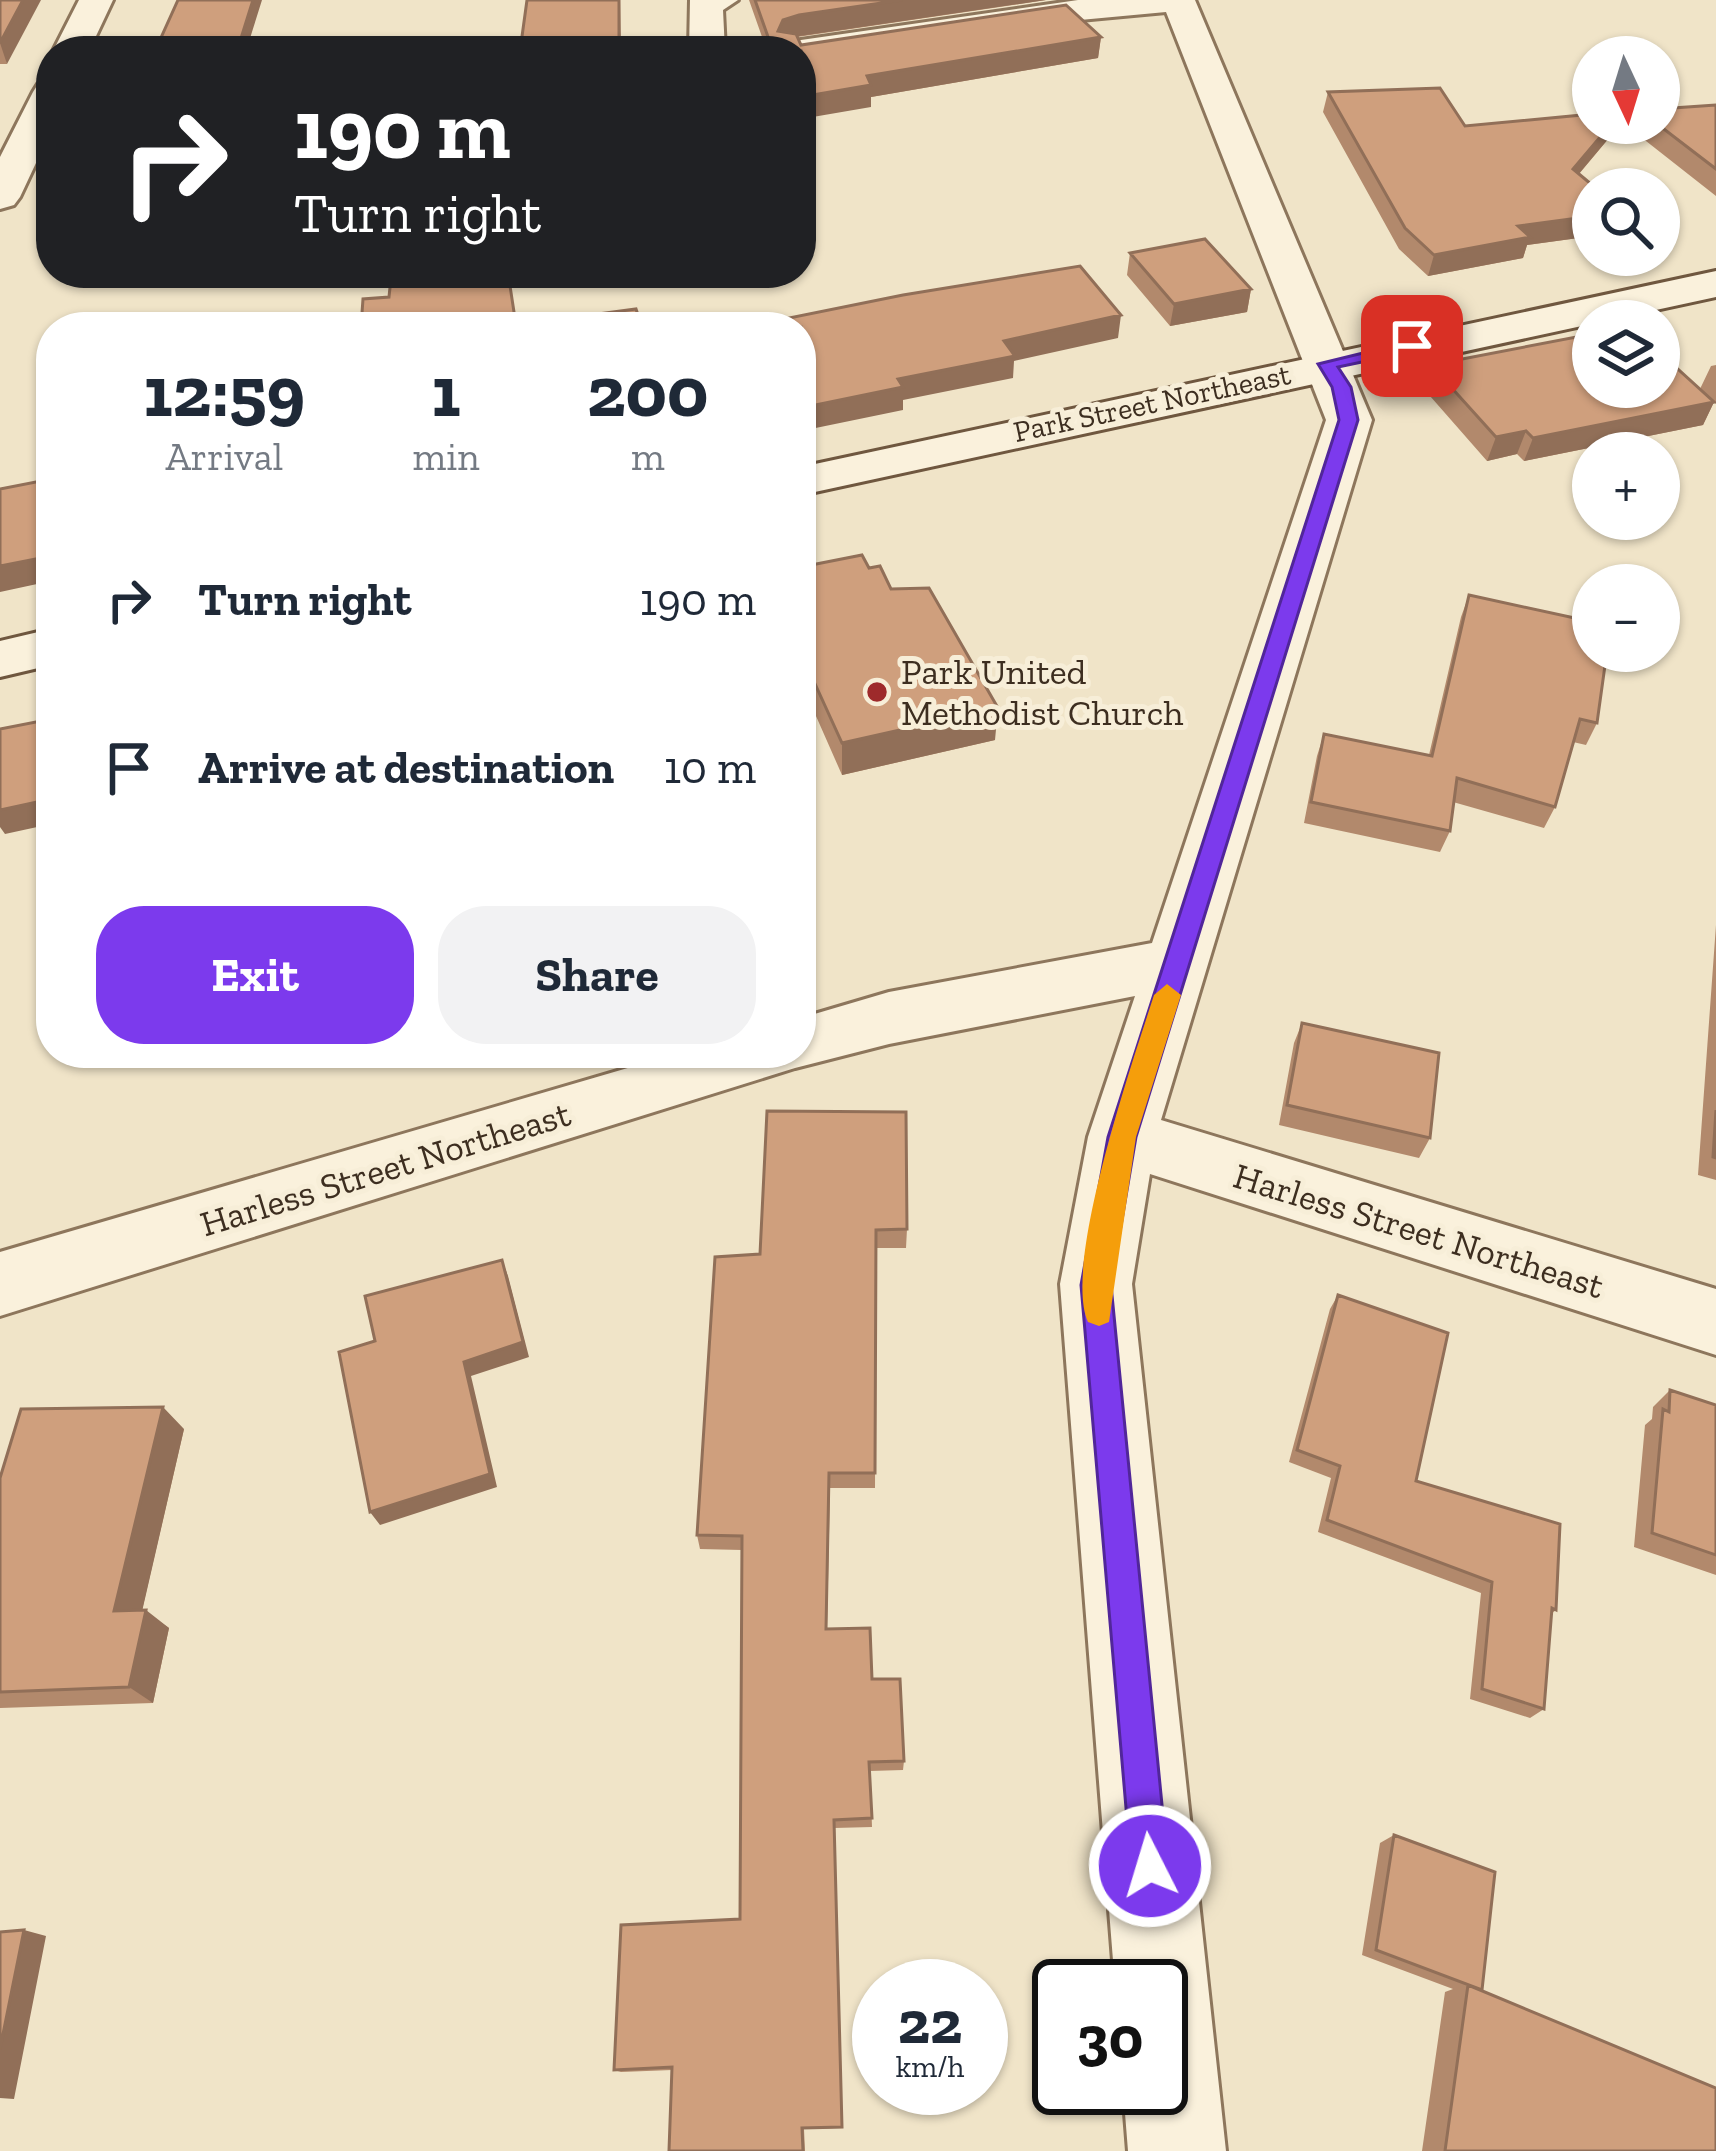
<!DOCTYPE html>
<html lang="en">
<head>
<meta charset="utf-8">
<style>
	:root { --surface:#fff; --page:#f2f2f3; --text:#1f2937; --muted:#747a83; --accent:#7c3aed }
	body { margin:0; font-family:"Zilla Slab",serif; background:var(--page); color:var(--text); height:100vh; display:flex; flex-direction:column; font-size:45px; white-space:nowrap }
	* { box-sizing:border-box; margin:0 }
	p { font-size:39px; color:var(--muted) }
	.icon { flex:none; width:66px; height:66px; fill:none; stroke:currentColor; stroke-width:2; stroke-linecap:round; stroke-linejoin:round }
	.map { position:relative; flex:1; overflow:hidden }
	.details { position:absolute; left:36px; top:312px; width:780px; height:756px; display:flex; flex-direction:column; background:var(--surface); border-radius:48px; box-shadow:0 3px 9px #0004 }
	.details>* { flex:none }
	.top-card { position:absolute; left:36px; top:36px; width:780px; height:252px; border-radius:48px; box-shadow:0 3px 9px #0004; background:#202124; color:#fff; overflow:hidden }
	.needle { width:78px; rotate:176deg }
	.buttons { position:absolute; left:1572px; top:36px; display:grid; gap:24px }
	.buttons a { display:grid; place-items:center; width:108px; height:108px; border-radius:50%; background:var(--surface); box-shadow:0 3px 9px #0004; font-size:60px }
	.speed { position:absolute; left:852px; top:1959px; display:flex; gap:24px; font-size:60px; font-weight:700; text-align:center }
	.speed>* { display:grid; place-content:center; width:156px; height:156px; border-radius:50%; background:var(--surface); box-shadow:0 3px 9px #0004; line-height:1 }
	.speed small { font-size:30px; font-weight:400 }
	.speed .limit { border:6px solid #111; border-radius:18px; background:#fff; color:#111 }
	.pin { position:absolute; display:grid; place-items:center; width:102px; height:102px; color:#fff; margin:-51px; border-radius:24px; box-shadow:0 6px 18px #0006 }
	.me { position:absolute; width:132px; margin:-66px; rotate:355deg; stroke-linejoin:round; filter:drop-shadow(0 0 9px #0008) }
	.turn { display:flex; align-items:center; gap:42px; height:252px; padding:0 60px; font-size:54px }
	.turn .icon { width:156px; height:156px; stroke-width:2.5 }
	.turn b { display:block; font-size:84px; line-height:102px }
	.eta { display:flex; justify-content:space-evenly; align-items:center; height:204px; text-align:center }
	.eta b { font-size:72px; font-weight:800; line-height:84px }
	.action { display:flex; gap:24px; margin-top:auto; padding:24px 60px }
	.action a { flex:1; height:138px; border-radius:48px; background:var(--accent); color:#fff; font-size:48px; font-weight:800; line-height:138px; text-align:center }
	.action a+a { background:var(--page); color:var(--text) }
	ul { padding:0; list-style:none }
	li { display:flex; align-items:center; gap:36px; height:168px; padding:0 60px }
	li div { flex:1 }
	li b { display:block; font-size:45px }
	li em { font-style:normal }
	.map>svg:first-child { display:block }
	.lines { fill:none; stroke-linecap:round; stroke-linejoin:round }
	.street-casing { stroke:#8d765c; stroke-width:6 }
	.secondary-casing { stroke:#6f573f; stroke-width:6 }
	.street { fill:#faf1dc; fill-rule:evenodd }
	.secondary { fill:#faf1dc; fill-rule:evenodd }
	.wall { fill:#b2896c }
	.shaded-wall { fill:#916f58 }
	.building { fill:#cf9f7d; stroke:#916f58; stroke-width:3 }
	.route { fill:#7c3aed; stroke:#51269a; stroke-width:3 }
	.slow { fill:#f59e0b }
	.poi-dot { fill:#9e2a2b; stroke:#f7eed8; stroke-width:4.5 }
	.labels { text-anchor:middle; stroke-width:10; stroke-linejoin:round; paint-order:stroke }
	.far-street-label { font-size:30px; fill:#3d2e20; stroke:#f7eed8 }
	.poi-label { font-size:36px; fill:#3d2e20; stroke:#f7eed8; text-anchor:start }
	.street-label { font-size:36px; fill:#3d2e20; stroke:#f7eed8 }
</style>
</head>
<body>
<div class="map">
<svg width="1716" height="2151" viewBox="0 0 1716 2151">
	<rect width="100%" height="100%" fill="#f0e4c8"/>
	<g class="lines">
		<defs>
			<path id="street" d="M 79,0 L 113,0 L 89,51 L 53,51 Z
				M 690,0 L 738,0 L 723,10 L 725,51 L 689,51 Z
				M 1078,0 L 1195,0 L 1372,420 L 1161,1120 L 1716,1289 L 1716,1355 L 1150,1174 L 1132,1284 L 1226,2151 L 1128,2151 L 1123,2088 L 1161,2088 L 1161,1986 L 1115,1986 L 1060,1284 L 1088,1137 L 1135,996 L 889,1044 L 795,1068 L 0,1316 L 0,1252 L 679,1053 L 801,1053 L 801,1018 L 889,992 L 1152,943 L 1326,420 L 1166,12 L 1037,24 L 801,62 L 801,51 L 783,51 L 788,43 L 801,40 Z
				M 51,81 L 51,131 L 20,197 L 14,205 L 0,209 L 0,157 L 33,92 L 38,84 Z"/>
			<path id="secondary" d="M 1716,271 L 1716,297 L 801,495 L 801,467 Z
				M 51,629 L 51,665 L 0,677 L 0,641 Z"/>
		</defs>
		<use href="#street" class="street-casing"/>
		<use href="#secondary" class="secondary-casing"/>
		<use href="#street" class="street"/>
		<use href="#secondary" class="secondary"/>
	</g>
	<path class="wall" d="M 0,0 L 7,64 L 0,64 Z
		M 749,0 L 1046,0 L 797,37 L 801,45 L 1101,37 L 1098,58 L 871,97 L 871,107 L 801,51 L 767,51 Z
		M 1328,92 L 1465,126 L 1614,132 L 1579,174 L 1593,189 L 1593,236 L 1527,245 L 1523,258 L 1428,276 L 1399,249 L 1323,112 Z
		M 1716,105 L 1716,196 L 1632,130 L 1635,123 L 1659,123 Z
		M 1130,253 L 1251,289 L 1247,312 L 1170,326 L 1127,275 Z
		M 1431,365 L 1593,387 L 1700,389 L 1711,366 L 1716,365 L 1716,404 L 1714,402 L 1703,425 L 1524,461 L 1517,454 L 1487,461 L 1423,388 Z
		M 801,567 L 869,568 L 891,589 L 995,740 L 842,775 L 801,682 Z
		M 1469,595 L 1597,723 L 1586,745 L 1573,742 L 1555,807 L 1544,828 L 1453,802 L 1450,831 L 1440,852 L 1304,823 L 1317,756 L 1324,734 L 1429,755 L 1461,617 Z
		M 1716,925 L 1716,1180 L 1698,1175 Z
		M 1302,1023 L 1430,1138 L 1419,1158 L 1279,1125 L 1294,1043 Z
		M 767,1111 L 907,1229 L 906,1248 L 876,1248 L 875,1488 L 830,1488 L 827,1629 L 872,1679 L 904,1761 L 903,1770 L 870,1771 L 872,1827 L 834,1828 L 842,2128 L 804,2129 L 805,2151 L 669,2151 L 672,2070 L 621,2072 L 614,2070 L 740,1919 L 742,1550 L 700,1549 L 697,1535 L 760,1254 Z
		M 1338,1295 L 1416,1481 L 1556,1610 L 1551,1614 L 1544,1709 L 1530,1718 L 1470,1699 L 1481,1593 L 1318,1532 L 1331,1478 L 1289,1462 L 1330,1309 Z
		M 1670,1390 L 1716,1405 L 1716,1575 L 1634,1547 L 1645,1425 L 1652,1419 L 1653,1407 Z
		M 184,1429 L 142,1610 L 169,1628 L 153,1703 L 0,1708 L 0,1478 Z
		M 1394,1835 L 1480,1990 L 1716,2151 L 1422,2151 L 1445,1992 L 1453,1989 L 1362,1955 L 1380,1843 Z"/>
	<path class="shaded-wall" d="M 23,0 L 41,0 L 7,64 L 0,43 Z
		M 253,0 L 262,0 L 246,51 L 237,51 Z
		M 619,0 L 620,0 L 621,51 L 619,51 Z
		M 902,0 L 1046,0 L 800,36 L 784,41 L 778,31 L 783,20 L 799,15 Z
		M 1101,37 L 1098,58 L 871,97 L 871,107 L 801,119 L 801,97 L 867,76 Z
		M 1612,123 L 1618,123 L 1614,132 L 1566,189 L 1573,169 Z
		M 1593,216 L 1593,236 L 1527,245 L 1523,258 L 1428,276 L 1434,255 L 1518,226 Z
		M 1251,289 L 1247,312 L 1170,326 L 1174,304 Z
		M 1121,315 L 1118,338 L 1014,361 L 1013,378 L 903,400 L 903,410 L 801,431 L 801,408 L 898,379 L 1004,341 Z
		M 1714,402 L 1703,425 L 1524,461 L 1533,438 Z
		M 1526,431 L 1517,454 L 1487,461 L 1496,437 Z
		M 51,556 L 51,581 L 0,592 L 0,566 Z
		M 998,708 L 995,740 L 842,775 L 842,743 Z
		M 51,799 L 51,824 L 5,834 L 0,827 L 0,810 Z
		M 292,1053 L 360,1053 L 300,1067 Z
		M 502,1260 L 508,1276 L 529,1357 L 471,1376 L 497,1487 L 380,1525 L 370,1512 L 464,1362 Z
		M 163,1407 L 184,1429 L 138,1629 L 114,1611 Z
		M 146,1610 L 169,1628 L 153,1703 L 129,1687 Z
		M 24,1930 L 46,1936 L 14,2099 L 0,2098 L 0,2049 Z"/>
	<path class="building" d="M 0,0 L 23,0 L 0,43 Z
		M 178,0 L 253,0 L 237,51 L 155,51 Z
		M 527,0 L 619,0 L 619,51 L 520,51 Z
		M 755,0 L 902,0 L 799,15 L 783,20 L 778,31 L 796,34 L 801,45 L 1066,5 L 1101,37 L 867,76 L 871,85 L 801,97 L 801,51 L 773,51 Z
		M 1440,88 L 1465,126 L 1593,114 L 1593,123 L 1612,123 L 1573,169 L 1597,189 L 1593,189 L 1593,216 L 1518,226 L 1530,237 L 1434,255 L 1405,228 L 1328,92 Z
		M 1716,105 L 1716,169 L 1656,123 L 1659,123 L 1659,109 Z
		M 1205,239 L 1251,289 L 1174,304 L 1130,253 Z
		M 1080,266 L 1121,315 L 1004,341 L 1015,356 L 898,379 L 903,387 L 801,408 L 801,327 L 745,327 L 903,295 Z
		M 452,273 L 508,273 L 516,325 L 636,309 L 642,327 L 361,327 L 363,299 L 389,297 L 391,278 Z
		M 1592,334 L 1593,387 L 1659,387 L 1659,352 L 1714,402 L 1533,438 L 1526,431 L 1496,437 L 1431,365 Z
		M 51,479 L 51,556 L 0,566 L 0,489 Z
		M 862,555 L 869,568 L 880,566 L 891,589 L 929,588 L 998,708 L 842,743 L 801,653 L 801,567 Z
		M 1469,595 L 1593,622 L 1593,651 L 1607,651 L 1597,723 L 1580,719 L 1555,807 L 1457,778 L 1450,831 L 1311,802 L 1324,734 L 1432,756 Z
		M 51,719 L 51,799 L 0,810 L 0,729 Z
		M 1302,1023 L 1439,1053 L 1430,1138 L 1287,1105 Z
		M 1716,1110 L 1716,1158 L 1713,1157 Z
		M 767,1111 L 906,1112 L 907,1229 L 876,1230 L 875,1473 L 829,1473 L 826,1629 L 870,1628 L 872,1679 L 900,1679 L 904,1761 L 869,1762 L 872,1818 L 834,1820 L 842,2127 L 802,2128 L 803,2151 L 669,2151 L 672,2067 L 614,2070 L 621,1925 L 740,1919 L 742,1536 L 697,1535 L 715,1257 L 760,1254 Z
		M 502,1260 L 523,1342 L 464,1362 L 490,1474 L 370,1512 L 339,1352 L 375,1341 L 365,1296 Z
		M 1338,1295 L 1448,1333 L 1416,1481 L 1560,1524 L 1556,1610 L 1552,1608 L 1544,1709 L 1482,1689 L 1492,1582 L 1327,1520 L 1340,1466 L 1297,1450 Z
		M 1670,1390 L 1716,1405 L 1716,1555 L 1652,1533 L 1663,1409 L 1669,1412 Z
		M 163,1407 L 114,1611 L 146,1610 L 129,1687 L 0,1692 L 0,1478 L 21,1409 Z
		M 1394,1835 L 1495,1872 L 1482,1990 L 1376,1950 Z
		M 24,1930 L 0,2049 L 0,1932 Z
		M 1468,1985 L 1716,2088 L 1716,2151 L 1445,2151 Z"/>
	<path class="route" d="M 1412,341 L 1419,343 L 1419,350 L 1338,367 L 1351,387 L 1358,420 L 1136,1137 L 1111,1285 L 1168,1866 L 1163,1879 L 1150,1884 L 1137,1879 L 1131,1866 L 1081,1285 L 1108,1137 L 1339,420 L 1332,387 L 1318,364 Z"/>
	<path class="slow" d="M 1167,984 L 1181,995 L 1136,1137 L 1109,1322 L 1099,1326 L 1088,1322 C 1062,1265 1134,1058 1154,995 Z"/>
	<circle class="poi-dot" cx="877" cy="692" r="12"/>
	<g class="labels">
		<g class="far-street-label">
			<text transform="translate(1152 403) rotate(-12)" y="10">Park Street Northeast</text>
		</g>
		<g class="poi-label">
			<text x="901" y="684">Park United<tspan x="901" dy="41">Methodist Church</tspan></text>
		</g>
		<g class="street-label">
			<text transform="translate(385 1168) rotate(-17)" y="13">Harless Street Northeast</text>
			<text transform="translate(1419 1230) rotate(17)" y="13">Harless Street Northeast</text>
		</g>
	</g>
</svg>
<div class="buttons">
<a><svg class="needle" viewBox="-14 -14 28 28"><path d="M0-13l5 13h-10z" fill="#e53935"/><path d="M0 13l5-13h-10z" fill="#747a83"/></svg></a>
<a><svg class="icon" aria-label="search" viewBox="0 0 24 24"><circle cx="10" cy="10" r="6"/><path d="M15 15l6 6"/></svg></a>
<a><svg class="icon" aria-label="layers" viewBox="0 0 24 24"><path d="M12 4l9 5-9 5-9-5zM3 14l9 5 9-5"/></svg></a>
<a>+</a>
<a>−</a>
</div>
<div class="speed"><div>22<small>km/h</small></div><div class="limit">30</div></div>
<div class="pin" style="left:1412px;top:346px;background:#d93025"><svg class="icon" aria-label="arrive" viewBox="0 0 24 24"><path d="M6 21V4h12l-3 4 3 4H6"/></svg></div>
<svg class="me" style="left:1150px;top:1866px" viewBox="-20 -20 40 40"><circle r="17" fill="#7c3aed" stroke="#fff" stroke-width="3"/><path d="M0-11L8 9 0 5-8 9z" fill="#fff"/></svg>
<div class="top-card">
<div class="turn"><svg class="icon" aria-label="right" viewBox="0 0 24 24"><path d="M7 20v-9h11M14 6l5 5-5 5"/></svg><div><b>190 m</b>Turn right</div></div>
</div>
<section class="details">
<div class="eta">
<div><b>12:59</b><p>Arrival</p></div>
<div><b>1</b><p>min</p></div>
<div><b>200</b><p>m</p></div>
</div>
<ul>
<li><svg class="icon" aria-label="right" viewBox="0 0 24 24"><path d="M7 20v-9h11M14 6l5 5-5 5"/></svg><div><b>Turn right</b></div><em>190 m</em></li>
<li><svg class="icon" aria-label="arrive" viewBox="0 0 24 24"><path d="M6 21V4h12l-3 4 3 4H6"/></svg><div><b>Arrive at destination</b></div><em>10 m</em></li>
</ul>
<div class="action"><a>Exit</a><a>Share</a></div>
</section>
</div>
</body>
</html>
